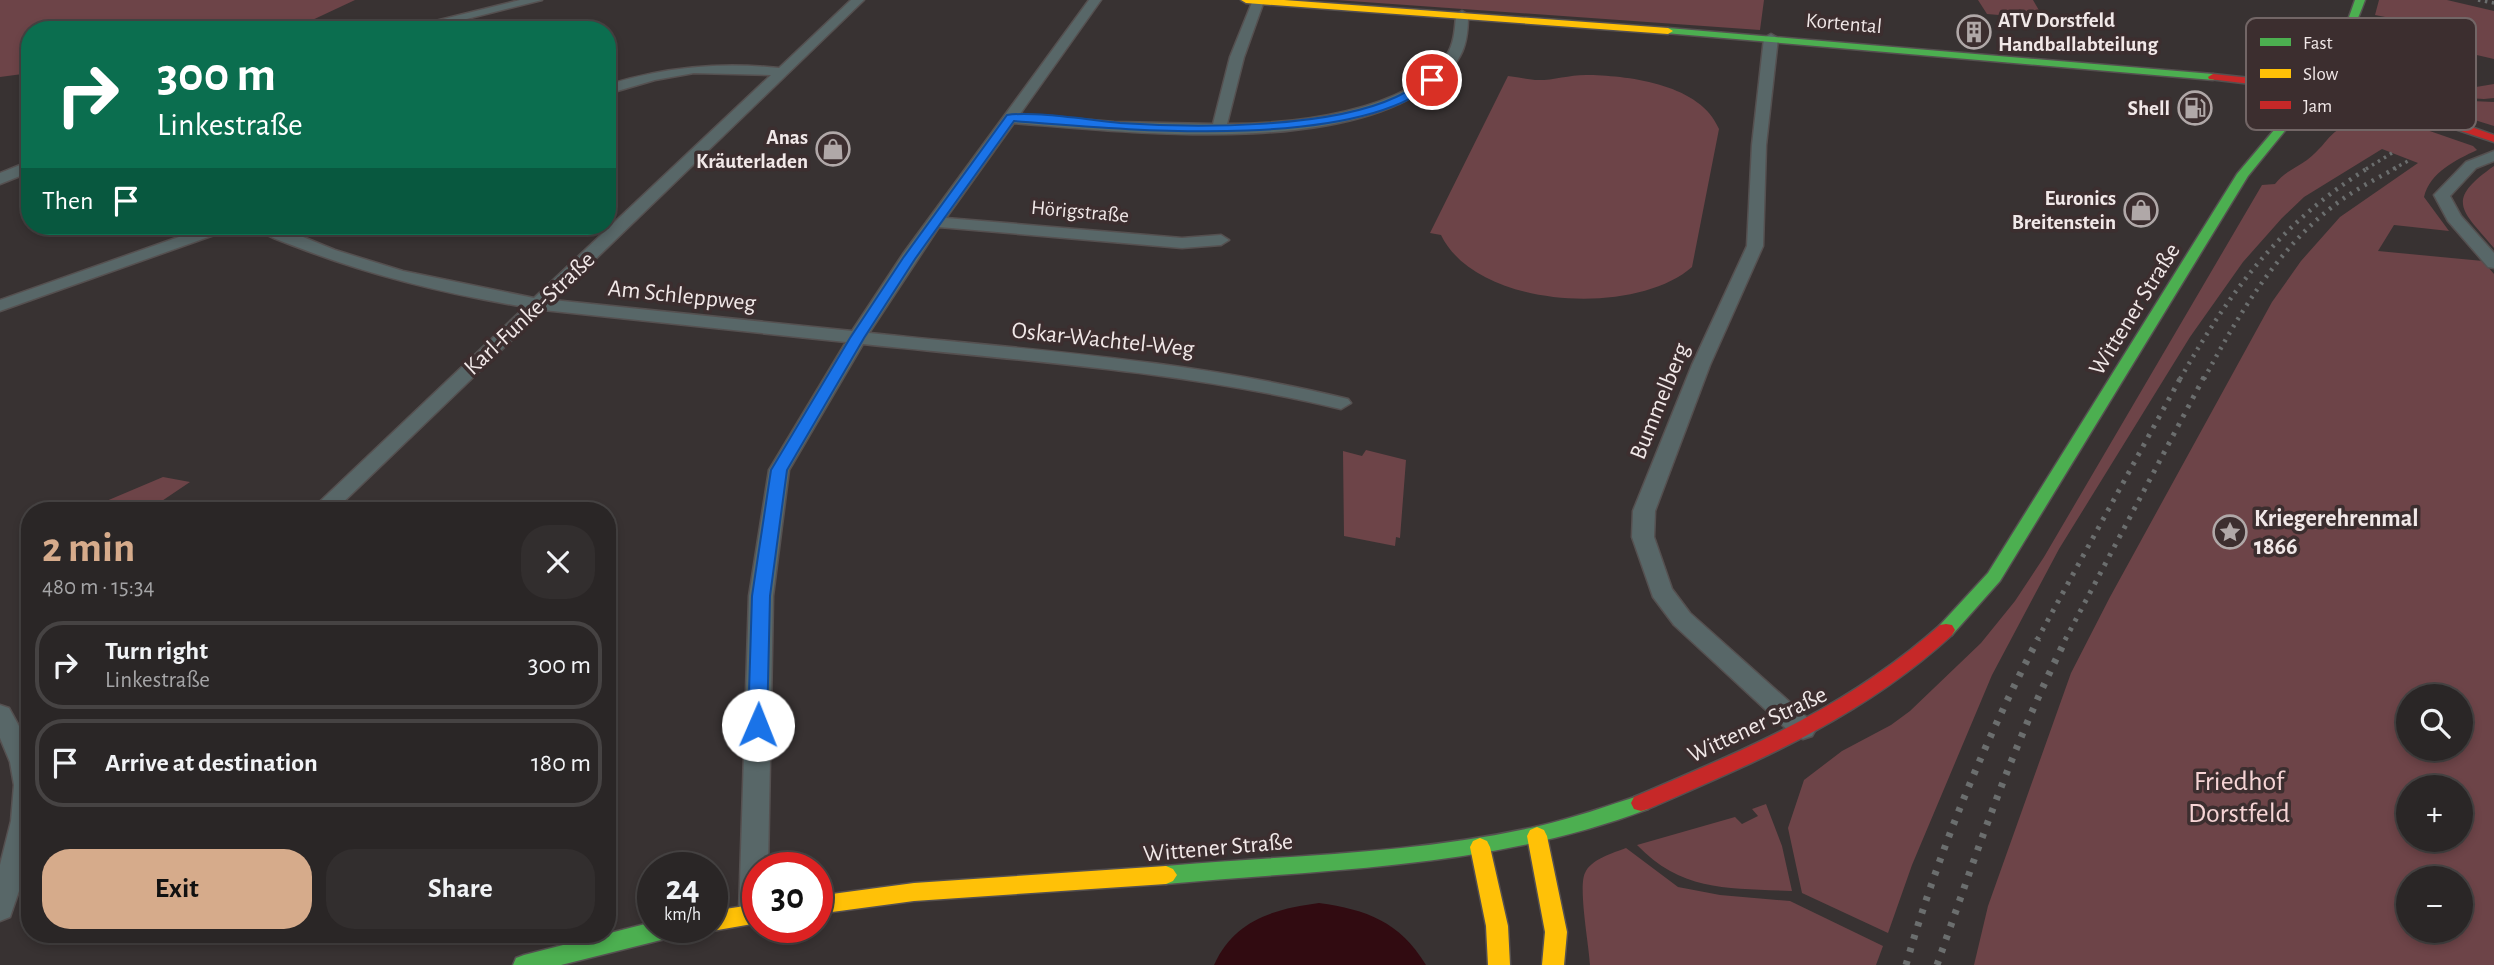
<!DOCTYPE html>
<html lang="en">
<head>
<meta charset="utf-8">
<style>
	:root { --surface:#2a2626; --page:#322e2e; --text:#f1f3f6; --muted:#a5a5a7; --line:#464343; --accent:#d6ab8b }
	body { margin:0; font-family:"Alegreya Sans",sans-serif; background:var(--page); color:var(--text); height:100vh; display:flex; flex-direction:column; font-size:26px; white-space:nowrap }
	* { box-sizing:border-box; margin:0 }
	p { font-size:23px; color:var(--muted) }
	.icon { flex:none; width:38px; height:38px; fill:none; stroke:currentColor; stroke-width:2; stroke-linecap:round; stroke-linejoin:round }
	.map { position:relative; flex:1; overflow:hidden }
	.details { position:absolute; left:21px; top:502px; width:595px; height:441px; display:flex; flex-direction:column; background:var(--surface); border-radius:28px; box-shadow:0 4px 10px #0003,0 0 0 2px var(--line) }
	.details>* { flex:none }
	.guide { position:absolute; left:21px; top:21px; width:595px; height:214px; border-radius:28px; box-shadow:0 4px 10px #0003,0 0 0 2px var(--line); background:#0b6e4f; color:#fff; overflow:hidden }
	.buttons { position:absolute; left:2396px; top:684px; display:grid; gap:14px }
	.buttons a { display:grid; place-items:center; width:77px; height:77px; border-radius:50%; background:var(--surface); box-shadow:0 4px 10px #0003,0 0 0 2px var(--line); font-size:35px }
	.speed { position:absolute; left:637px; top:852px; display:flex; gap:14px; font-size:35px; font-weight:700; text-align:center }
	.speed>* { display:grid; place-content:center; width:91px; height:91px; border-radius:50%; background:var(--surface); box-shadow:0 4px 10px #0003,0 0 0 2px var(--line); line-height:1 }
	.speed small { font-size:18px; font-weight:400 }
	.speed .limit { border:10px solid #d22; background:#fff; color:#111 }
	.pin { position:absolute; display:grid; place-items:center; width:60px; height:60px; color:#fff; margin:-30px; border:4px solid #fff; border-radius:50%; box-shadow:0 2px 7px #0007 }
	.me { position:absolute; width:77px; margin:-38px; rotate:1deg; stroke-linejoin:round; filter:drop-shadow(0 0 5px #0008) }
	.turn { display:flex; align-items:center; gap:24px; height:147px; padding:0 21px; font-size:32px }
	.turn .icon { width:91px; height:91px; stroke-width:2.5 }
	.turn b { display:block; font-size:49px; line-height:60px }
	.then { display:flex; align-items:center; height:66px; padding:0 21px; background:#0003; gap:14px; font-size:26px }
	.round { display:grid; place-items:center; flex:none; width:74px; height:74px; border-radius:28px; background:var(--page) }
	.overview { display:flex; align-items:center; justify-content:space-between; height:119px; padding:0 21px }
	h1 { font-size:42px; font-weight:600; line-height:52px; color:var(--accent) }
	.button { display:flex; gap:14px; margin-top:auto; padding:14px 21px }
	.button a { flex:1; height:80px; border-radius:28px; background:var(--accent); color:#111; font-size:28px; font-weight:600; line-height:80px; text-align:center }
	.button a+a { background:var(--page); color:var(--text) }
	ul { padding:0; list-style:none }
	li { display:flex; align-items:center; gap:21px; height:88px; margin:0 14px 10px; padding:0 7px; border:4px solid var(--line); border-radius:28px }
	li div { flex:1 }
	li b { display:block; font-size:26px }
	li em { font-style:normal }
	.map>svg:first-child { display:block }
	.green { fill:#6d4448; fill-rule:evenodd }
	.water { fill:#310b11 }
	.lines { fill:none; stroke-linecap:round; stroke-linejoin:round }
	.street-casing { stroke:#555050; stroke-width:3 }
	.fast-casing { stroke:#555050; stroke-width:3 }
	.slow-casing { stroke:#555050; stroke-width:3 }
	.jam-casing { stroke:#555050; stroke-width:3 }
	.street { fill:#586768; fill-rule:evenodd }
	.fast { fill:#4caf50; fill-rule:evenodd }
	.slow { fill:#ffc107; fill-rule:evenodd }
	.jam { fill:#c62828; fill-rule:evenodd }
	.rail-far3 { stroke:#6b6e6e; stroke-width:3.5; stroke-dasharray:2.5 4.5; stroke-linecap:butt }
	.rail-far2 { stroke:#6b6e6e; stroke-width:4.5; stroke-dasharray:2.5 6; stroke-linecap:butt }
	.rail-far1 { stroke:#6b6e6e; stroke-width:5; stroke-dasharray:3.5 7; stroke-linecap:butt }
	.rail { stroke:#6b6e6e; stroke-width:7; stroke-dasharray:4.5 9; stroke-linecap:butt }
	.route { fill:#1a73e8; stroke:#114b97; stroke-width:2 }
	.labels { text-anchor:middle; stroke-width:7; stroke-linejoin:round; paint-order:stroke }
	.far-poi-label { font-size:21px; font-weight:bold; fill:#f1e8e8; stroke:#3c2e2f; text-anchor:end }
	.far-street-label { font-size:21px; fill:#f1e8e8; stroke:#3c2e2f }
	.street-label { font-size:24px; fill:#f1e8e8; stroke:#3c2e2f }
	.poi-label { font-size:24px; font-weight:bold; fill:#f1e8e8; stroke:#3c2e2f; text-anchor:start }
	.near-park-label { font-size:28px; fill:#f6d4d5; stroke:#3c2e2f }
	.key { fill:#3c2e2f; stroke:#726666; stroke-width:2 }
	.key-label { font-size:19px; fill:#f1e8e8 }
</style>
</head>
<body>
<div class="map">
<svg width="2494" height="965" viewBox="0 0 2494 965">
	<rect width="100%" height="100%" fill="#383232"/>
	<path class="green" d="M 0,0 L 355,0 L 291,30 L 30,30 L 30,73 L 0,77 Z
		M 1336,0 L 1764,0 L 1760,30 Z
		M 1978,0 L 2033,0 L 2044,19 L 1987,14 Z
		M 2379,0 L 2447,0 L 2494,11 L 2494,59 L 2455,50 L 2455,55 L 2430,51 L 2429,39 L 2442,38 L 2406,21 L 2375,15 Z
		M 1508,76 C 1517,77 1526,79 1535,80 C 1552,81 1571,74 1589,75 C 1632,76 1701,85 1719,129 L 1692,267 C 1635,317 1477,309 1441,235 L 1430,233 Z
		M 2494,84 L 2494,98 L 2484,99 L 2380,93 L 2370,90 L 2377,86 L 2458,90 Z
		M 2404,98 L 2494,102 L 2494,126 Z
		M 2367,121 L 2421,128 L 2473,146 L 2477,150 C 2456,160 2430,172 2424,197 L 2449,231 L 2394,225 L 2378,251 L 2483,261 L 2494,274 L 2494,965 L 1974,965 L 1988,906 L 2071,673 L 2110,597 L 2272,302 L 2301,261 L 2340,217 L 2418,163 L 2382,149 L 2304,197 L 2282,218 L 2243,262 L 2190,337 L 2059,549 L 1992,675 L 1912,865 L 1888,933 L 1802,893 L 1788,828 L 1804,780 L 1842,751 L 1891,725 L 1910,711 L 1981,643 L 2015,601 L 2044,557 L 2262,185 L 2275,184 C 2284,172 2296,168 2307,160 C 2334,139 2326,127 2367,121 ZM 2408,696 L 2460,696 L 2460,749 L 2408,749 ZM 2408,788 L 2460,788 L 2460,840 L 2408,840 ZM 2408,878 L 2460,878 L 2460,931 L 2408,931 Z
		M 2494,166 L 2494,248 C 2462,210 2444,201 2494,166 Z
		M 1366,450 L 1406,460 L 1400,538 L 1396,537 L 1395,546 L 1344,536 L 1343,451 L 1362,456 Z
		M 163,477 L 190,482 L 147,511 L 85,510 Z
		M 1766,804 L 1782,846 L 1792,891 C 1731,888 1683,893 1637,845 L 1735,817 L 1742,824 L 1758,816 L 1752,809 Z
		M 1626,848 L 1678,887 L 1720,895 L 1790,901 L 1883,946 L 1876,965 L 1590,965 C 1589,945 1578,887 1585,873 C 1591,859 1613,853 1626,848 Z"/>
	<path class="water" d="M 1319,903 C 1367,910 1399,921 1426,965 L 1214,965 C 1234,920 1274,909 1319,903 Z"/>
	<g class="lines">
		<defs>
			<path id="street" d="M 520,0 L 542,0 L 423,30 L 399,30 Z
				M 851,0 L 864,0 L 553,300 L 852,331 L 903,254 L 1089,0 L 1101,0 L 1020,114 L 1114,122 L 1213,124 L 1230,57 L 1253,0 L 1264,1 L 1244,57 L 1227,124 C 1290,124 1407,113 1446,56 C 1454,45 1455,29 1456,15 L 1462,11 L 1468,15 C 1468,29 1467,44 1460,56 C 1455,66 1446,72 1438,79 C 1348,158 1127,132 1014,123 L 946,218 L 1182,238 L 1221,235 L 1229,240 L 1221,245 L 1182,248 L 939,227 L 869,333 C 1030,350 1191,360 1348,399 L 1351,403 L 1341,409 C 1184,371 1023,361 863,344 L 789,470 L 773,596 L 768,868 L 758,868 L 758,924 L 753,926 L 743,922 L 739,913 L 749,596 L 769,470 L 846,342 L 543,310 L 334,511 L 310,511 L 525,307 C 447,294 371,276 297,247 C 284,242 264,236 255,226 L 276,226 L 335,250 L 403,271 L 534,298 L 771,75 L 694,73 L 655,80 L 607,94 L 607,85 C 665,67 719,62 779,68 Z
				M 1771,34 L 1778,38 L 1766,145 L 1763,246 L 1710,365 L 1655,511 L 1654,537 L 1672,589 L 1690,613 L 1812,722 L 1816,729 L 1812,736 L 1803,739 L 1794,736 L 1674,625 L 1653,597 L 1632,537 L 1633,511 L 1692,365 L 1747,246 L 1752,145 L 1764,38 Z
				M 2494,151 L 2494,161 L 2476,168 L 2450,196 L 2461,216 L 2494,253 L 2494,268 L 2488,267 L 2448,221 L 2434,195 L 2466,162 Z
				M 30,161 L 30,172 L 0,184 L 0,173 Z
				M 210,226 L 233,226 L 231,229 L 0,311 L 0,300 Z
				M 0,705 L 9,708 L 30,746 L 30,859 L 10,917 L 0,921 L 0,865 L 11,821 L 14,785 L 10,762 L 0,738 Z"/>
			<path id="fast" d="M 2355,0 L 2365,0 C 2351,40 2325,82 2298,114 C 2317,112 2365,101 2380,111 L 2375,114 L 2344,114 L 2292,122 L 2248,176 L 2000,581 L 1952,635 L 1940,635 L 1937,630 L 1940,625 L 1988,573 L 2237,174 L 2306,92 L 2349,17 Z
				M 1668,28 L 2213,74 L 2218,77 L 2213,80 L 1665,33 L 1665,29 Z
				M 1641,795 L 1648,797 L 1651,803 L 1648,809 C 1494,868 1328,869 1166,884 L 1159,881 L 1155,875 L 1159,869 L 1166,866 C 1290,855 1417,854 1539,826 C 1574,818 1607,806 1641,795 Z
				M 653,922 L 653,928 L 684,928 L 681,935 L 561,965 L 513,965 L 516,958 L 524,955 Z"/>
			<path id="slow" d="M 1241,0 L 1284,0 L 1668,28 L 1673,31 L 1668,34 L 1246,3 Z
				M 1537,827 L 1544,830 L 1547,836 L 1567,932 L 1564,965 L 1542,965 L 1545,932 L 1527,836 L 1530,830 Z
				M 1480,838 L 1487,841 L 1490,847 L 1508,926 L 1510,965 L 1488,965 L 1486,926 L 1470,847 L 1473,841 Z
				M 1166,866 L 1173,869 L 1177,875 L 1173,881 L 1166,884 L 914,901 L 817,914 L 817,896 L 914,883 Z
				M 758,904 L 758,923 L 712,931 L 704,928 L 712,928 L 712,911 Z"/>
			<path id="jam" d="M 2213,74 C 2310,83 2403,102 2494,135 L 2494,142 L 2422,118 L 2356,101 L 2285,88 L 2209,79 L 2208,77 Z
				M 1946,624 L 1952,625 L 1955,630 L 1952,635 C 1861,718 1760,760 1648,809 L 1641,811 L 1634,809 L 1631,803 L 1634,797 C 1746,749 1847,708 1940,625 Z"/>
		</defs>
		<use href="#street" class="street-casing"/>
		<use href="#fast" class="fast-casing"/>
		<use href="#slow" class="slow-casing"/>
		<use href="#jam" class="jam-casing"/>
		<use href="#street" class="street"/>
		<use href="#fast" class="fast"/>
		<use href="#slow" class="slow"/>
		<use href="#jam" class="jam"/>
		<path class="rail-far3" d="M 2478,0 L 2494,3
			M 2366,169 L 2392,153
			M 2393,169 L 2410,160"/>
		<path class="rail-far2" d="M 2180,379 C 2231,290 2280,223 2368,168
			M 2204,379 C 2237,317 2276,251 2332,207 C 2352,191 2374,180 2396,168"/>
		<path class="rail-far1" d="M 2037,640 L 2181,377
			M 2065,640 L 2204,377"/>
		<path class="rail" d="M 1906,965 C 1938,853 1984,742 2038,639
			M 1937,965 C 1976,854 2013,744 2066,639"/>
	</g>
	<path class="route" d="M 1428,78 L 1437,80 C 1360,153 1115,129 1014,121 L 915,259 L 864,338 L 787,470 L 770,596 L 767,725 L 765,730 L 758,733 L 751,730 L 748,725 L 752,596 L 771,470 L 850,338 L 903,258 L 1007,115 C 1034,111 1090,120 1120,123 C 1194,128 1328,129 1396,97 C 1407,92 1418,84 1428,78 Z"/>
	<defs>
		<symbol id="building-ring" viewBox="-11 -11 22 22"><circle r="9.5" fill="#3c2e2f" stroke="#b0a8a8" stroke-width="1.5"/><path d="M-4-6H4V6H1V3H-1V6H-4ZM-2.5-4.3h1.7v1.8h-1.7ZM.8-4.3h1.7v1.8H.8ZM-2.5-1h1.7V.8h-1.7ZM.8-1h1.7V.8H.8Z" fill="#b0a8a8"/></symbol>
		<symbol id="fuel-ring" viewBox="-11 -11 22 22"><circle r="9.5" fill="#3c2e2f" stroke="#b0a8a8" stroke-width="1.5"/><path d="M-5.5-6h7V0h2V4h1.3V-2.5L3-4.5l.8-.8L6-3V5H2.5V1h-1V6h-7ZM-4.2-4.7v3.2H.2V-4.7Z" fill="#b0a8a8"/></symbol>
		<symbol id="shop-ring" viewBox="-11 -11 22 22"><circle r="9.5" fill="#3c2e2f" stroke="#b0a8a8" stroke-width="1.5"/><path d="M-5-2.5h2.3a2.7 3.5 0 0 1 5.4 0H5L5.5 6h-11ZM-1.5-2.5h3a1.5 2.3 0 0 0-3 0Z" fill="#b0a8a8"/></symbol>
		<symbol id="sight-ring" viewBox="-11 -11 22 22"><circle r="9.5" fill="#3c2e2f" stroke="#b0a8a8" stroke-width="1.5"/><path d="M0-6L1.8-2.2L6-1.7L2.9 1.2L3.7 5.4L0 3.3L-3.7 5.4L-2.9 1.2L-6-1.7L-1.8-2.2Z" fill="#b0a8a8"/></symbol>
	</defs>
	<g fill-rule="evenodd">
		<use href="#building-ring" x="1955" y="13" width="38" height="38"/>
		<use href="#fuel-ring" x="2176" y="89" width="38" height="38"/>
		<use href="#shop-ring" x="814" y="130" width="38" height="38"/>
		<use href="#shop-ring" x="2122" y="191" width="38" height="38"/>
		<use href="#sight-ring" x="2211" y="513" width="38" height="38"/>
	</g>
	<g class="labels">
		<g class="far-poi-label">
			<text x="1998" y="27" text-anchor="start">ATV Dorstfeld<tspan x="1998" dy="24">Handballabteilung</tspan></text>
			<text x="2170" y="115">Shell</text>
			<text x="808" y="144">Anas<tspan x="808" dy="24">Kräuterladen</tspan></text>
			<text x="2116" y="205">Euronics<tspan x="2116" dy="24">Breitenstein</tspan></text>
		</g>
		<g class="far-street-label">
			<text transform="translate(1844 23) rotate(5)" y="7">Kortental</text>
			<text transform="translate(1080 211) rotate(5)" y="7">Hörigstraße</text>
		</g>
		<g class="street-label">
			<text transform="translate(682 295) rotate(6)" y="8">Am Schleppweg</text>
			<text transform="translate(2134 309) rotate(-58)" y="8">Wittener Straße</text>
			<text transform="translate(529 313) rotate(-43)" y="8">Karl-Funke-Straße</text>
			<text transform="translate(1103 339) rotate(6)" y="8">Oskar-Wachtel-Weg</text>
			<text transform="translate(1659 401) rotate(-68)" y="8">Bummelberg</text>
			<text transform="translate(1757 724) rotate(-25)" y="8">Wittener Straße</text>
			<text transform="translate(1218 847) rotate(-5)" y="8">Wittener Straße</text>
		</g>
		<g class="poi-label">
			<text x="2254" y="526">Kriegerehrenmal<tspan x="2254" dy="28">1866</tspan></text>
		</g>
		<g class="near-park-label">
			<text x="2239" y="790">Friedhof<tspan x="2239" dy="32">Dorstfeld</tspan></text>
		</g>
	</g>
	<rect x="2246" y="18" width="230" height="112" rx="10" class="key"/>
	<rect x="2260" y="38" width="31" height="8" fill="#4caf50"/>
	<rect x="2260" y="69" width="31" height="9" fill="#ffc107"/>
	<rect x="2260" y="101" width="31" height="8" fill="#c62828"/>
	<g class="key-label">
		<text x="2303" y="49">Fast</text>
		<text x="2303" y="80">Slow</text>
		<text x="2303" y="112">Jam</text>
	</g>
</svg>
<div class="buttons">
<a><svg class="icon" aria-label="search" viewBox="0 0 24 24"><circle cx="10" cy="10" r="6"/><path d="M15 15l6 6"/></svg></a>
<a>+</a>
<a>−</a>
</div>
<div class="speed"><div>24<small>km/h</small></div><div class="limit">30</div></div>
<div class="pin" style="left:1432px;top:80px;background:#d93025"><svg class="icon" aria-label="arrive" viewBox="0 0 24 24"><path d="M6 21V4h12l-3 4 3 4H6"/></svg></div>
<svg class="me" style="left:758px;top:725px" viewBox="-20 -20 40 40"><circle r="19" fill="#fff"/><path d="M0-13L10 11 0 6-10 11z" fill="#1a73e8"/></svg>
<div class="guide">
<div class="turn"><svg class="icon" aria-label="right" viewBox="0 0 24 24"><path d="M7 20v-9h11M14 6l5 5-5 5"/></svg><div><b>300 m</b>Linkestraße</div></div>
<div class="then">Then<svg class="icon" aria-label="arrive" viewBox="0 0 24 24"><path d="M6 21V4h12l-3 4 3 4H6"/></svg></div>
</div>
<section class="details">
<div class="overview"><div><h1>2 min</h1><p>480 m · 15:34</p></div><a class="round"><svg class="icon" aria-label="close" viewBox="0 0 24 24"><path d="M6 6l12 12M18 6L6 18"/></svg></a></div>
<ul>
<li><svg class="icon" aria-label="right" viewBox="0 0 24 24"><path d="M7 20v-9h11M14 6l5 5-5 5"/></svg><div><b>Turn right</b><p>Linkestraße</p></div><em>300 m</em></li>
<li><svg class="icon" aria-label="arrive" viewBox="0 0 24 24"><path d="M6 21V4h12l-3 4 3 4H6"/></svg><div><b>Arrive at destination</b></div><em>180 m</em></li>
</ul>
<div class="button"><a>Exit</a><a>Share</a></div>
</section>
</div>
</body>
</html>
